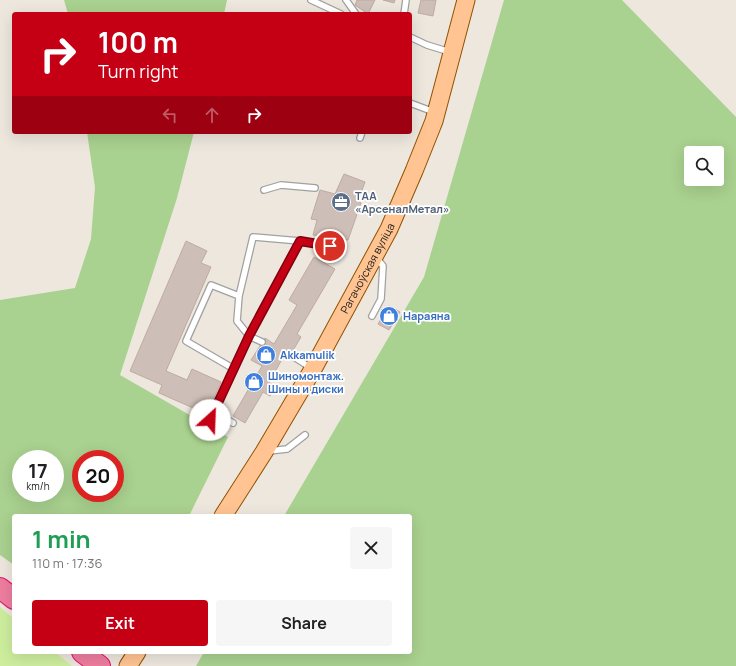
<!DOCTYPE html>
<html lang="en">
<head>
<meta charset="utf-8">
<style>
	:root { --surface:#fff; --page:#f6f6f6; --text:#202124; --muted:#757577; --accent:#c50015 }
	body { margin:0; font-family:Manrope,sans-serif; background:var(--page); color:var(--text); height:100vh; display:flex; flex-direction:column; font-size:15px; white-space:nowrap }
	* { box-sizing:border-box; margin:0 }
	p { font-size:13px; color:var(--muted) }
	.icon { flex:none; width:22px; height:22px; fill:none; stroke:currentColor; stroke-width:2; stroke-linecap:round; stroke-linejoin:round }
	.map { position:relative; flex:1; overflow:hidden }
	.panel { position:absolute; left:12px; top:514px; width:400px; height:140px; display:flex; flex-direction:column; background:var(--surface); border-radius:4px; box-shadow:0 4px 16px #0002 }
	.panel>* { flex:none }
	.guide { position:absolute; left:12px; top:12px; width:400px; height:122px; border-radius:4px; box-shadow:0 4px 16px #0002; background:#c50015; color:#fff; overflow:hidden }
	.controls { position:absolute; left:684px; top:146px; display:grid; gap:8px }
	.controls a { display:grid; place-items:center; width:40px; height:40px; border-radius:4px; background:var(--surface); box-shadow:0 4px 16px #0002; font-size:20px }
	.speed { position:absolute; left:12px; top:450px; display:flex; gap:8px; font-size:20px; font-weight:700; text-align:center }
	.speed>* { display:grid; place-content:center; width:52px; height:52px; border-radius:50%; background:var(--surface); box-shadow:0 4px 16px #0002; line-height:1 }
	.speed small { font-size:10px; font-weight:400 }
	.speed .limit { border:6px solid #d22; background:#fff; color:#111 }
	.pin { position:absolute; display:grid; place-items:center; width:34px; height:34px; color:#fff; margin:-17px; border:2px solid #fff; border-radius:50%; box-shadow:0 1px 4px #0007 }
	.me { position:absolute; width:44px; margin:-22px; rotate:25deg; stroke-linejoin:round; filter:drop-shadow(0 0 3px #0008) }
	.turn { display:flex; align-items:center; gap:14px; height:84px; padding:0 20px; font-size:18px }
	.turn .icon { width:52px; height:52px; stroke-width:2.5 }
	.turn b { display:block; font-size:28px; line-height:34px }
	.lanes { display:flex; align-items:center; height:38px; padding:0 20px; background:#0003; justify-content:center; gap:20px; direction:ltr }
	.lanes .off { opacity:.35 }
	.round { display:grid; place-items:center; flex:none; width:42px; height:42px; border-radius:4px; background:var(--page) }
	.head { display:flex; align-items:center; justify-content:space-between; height:68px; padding:0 20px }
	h1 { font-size:24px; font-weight:700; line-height:30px; color:#1e9e55 }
	.action { display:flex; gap:8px; margin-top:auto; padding:8px 20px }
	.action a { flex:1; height:46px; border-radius:4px; background:var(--accent); color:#fff; font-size:16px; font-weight:700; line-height:46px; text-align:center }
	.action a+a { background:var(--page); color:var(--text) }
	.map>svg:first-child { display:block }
	.grass { fill:#ceee9e }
	.forest { fill:#a9d18f; fill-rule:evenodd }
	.building { fill:#cdbfb7; stroke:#c0aaa0 }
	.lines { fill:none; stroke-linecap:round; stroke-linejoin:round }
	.lane-casing { stroke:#a1a1a1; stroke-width:8 }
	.primary-casing { stroke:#915100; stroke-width:19 }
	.highway-casing { stroke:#e31371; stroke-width:22 }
	.lane { stroke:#fff; stroke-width:5.5 }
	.primary { stroke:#ffc492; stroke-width:17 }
	.highway { stroke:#ee7d9e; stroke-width:20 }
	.route-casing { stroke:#80000e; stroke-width:10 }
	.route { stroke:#c50015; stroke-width:7 }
	.labels { text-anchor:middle; stroke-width:3.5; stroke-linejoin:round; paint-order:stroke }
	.service-label { font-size:11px; font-weight:bold; fill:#4e5e75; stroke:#fff; text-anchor:start }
	.street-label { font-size:11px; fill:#1a1a1a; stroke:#fff }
	.shop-label { font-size:11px; font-weight:bold; fill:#366cbe; stroke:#fff; text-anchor:start }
</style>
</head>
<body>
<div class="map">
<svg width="736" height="666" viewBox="0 0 736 666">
	<rect width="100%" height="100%" fill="#ede7de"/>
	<path class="grass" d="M 0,607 L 14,619 L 14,652 L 55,652 L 72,666 L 0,666 Z"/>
	<path class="forest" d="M 64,0 L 227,0 L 224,14 L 68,14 Z
		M 504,0 L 622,0 L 736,117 L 736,666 L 196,666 L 204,652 L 410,652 L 410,516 L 284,516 L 424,277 ZM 691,153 L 717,153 L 717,179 L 691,179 Z
		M 87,132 L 194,132 L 177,198 L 120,375 L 228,437 L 189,516 L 14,516 L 14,565 L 0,555 L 0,300 L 75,288 L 91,239 L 95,187 ZM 21,459 L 55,459 L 55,493 L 21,493 ZM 81,459 L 115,459 L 115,493 L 81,493 Z"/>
	<path class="building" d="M 357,0 L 375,0 L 368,14 L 355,5 Z
		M 383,0 L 395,0 L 394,3 Z
		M 421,0 L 436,0 L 433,16 L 418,13 Z
		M 344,174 L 365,182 L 358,201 L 361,203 L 348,240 L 313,235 L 317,220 L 311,219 L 320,190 L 335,194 Z
		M 186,241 L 207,251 L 201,263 L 211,267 L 166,371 L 187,380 L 192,369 L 221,382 L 207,414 L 159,393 L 162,385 L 130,371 Z
		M 314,257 L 335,269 L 297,334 L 301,337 L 292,352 L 287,350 L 269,383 L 276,386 L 270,396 L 263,392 L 245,423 L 233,416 L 262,366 L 251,360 L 265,338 L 274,344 L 297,305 L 289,300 Z
		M 389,306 L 400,312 L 389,330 L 378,324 Z"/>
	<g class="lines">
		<defs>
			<path id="lane" d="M 311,0 L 341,14
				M 346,0 L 356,14
				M 404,14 L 406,0
				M 410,37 L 427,45 L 450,52
				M 410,103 L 434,112
				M 360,138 L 362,132
				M 264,190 L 281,185 L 315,188
				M 372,316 L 381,299 L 383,266 L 376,257
				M 262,342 L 249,336 L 237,321 L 239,296 L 253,237 L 300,241 L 330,246
				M 286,354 L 294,357 L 311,368
				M 234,369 L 186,341 L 211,285 L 239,296
				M 214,412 L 233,423
				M 210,420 L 249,336 L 300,241
				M 269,451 L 287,449 L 305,435"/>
			<g id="primary">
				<path id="s1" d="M 223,516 L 264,452 L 313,369 L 389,229 L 414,171 L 434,121 L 447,72 L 466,0"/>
				<path d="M 128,666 L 137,652"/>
			</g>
			<path id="highway" d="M 0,588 L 14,599
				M 82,652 L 100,666"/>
		</defs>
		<use href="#lane" class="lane-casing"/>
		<use href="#primary" class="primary-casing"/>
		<use href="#highway" class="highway-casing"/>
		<use href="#lane" class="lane"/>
		<use href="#primary" class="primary"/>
		<use href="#highway" class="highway"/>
	</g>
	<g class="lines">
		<defs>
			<path id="route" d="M 210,420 L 249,336 L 300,241 L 330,246"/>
		</defs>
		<use href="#route" class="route-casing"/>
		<use href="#route" class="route"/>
	</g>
	<defs>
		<symbol id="office-disc" viewBox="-11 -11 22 22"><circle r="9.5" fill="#5c6f8a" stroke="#fff"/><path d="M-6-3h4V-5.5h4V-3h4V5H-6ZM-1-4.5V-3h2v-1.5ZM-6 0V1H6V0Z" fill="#fff"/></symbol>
		<symbol id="shop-disc" viewBox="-11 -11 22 22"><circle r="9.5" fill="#3f7fe0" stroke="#fff"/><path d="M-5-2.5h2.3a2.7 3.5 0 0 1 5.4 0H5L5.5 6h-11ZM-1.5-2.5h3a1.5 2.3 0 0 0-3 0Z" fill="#fff"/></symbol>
	</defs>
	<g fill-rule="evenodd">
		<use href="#office-disc" x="330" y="191" width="22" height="22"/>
		<use href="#shop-disc" x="378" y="305" width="22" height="22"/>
		<use href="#shop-disc" x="255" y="344" width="22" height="22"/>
		<use href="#shop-disc" x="243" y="371" width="22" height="22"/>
	</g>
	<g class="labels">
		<g class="service-label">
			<text x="355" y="200">ТАА<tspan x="355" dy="13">«АрсеналМетал»</tspan></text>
		</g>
		<g class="street-label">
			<text dy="4" stroke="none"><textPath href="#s1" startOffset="287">Рагачоўская вуліца</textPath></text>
		</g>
		<g class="shop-label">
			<text x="403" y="320">Нараяна</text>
			<text x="280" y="359">Akkamulik</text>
			<text x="268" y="380">Шиномонтаж.<tspan x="268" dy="13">Шины и диски</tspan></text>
		</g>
	</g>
</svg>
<div class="controls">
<a><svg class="icon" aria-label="search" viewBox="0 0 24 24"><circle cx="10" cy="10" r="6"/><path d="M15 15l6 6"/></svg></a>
</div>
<div class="speed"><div>17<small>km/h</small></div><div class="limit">20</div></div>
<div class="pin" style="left:330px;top:246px;background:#d93025"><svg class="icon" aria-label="arrive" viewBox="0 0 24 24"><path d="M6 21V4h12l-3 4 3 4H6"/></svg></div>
<svg class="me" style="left:210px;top:420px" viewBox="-20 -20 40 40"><circle r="19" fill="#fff"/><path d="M0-13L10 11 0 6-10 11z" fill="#c50015"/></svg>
<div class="guide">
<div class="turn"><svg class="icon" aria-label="right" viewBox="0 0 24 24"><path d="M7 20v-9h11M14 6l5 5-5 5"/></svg><div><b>100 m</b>Turn right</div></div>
<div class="lanes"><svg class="icon off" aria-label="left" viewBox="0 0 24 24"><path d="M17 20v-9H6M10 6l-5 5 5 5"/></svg><svg class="icon off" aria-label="ahead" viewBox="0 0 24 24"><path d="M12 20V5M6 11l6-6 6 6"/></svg><svg class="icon" aria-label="right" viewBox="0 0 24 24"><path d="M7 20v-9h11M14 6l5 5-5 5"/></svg></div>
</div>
<section class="panel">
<div class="head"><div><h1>1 min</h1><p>110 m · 17:36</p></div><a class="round"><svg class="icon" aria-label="close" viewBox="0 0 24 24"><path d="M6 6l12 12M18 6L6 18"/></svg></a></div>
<div class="action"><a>Exit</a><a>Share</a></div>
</section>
</div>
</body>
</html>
